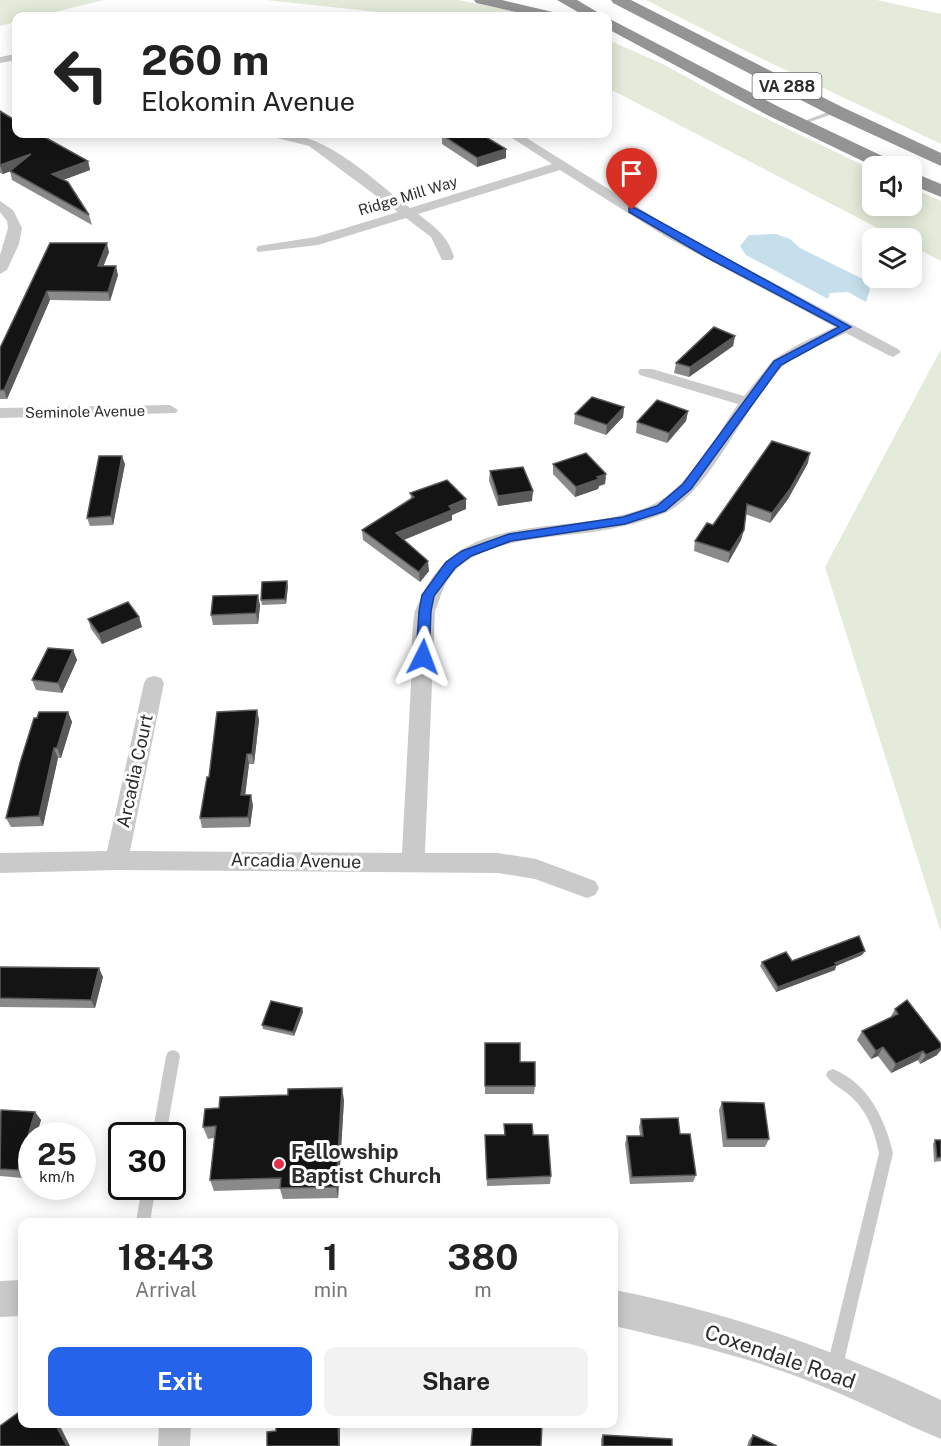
<!DOCTYPE html>
<html lang="en">
<head>
<meta charset="utf-8">
<style>
	:root { --surface:#fff; --page:#f2f2f2; --text:#222; --muted:#767676; --accent:#2563eb }
	body { margin:0; font-family:"Public Sans",sans-serif; background:var(--page); color:var(--text); height:100vh; display:flex; flex-direction:column; font-size:22px; white-space:nowrap }
	* { box-sizing:border-box; margin:0 }
	p { font-size:20px; color:var(--muted) }
	.icon { flex:none; width:33px; height:33px; fill:none; stroke:currentColor; stroke-width:2; stroke-linecap:round; stroke-linejoin:round }
	.map { position:relative; flex:1; overflow:hidden }
	.side { position:absolute; left:18px; top:1218px; width:600px; height:210px; display:flex; flex-direction:column; background:var(--surface); border-radius:12px; box-shadow:0 3px 15px #0003 }
	.side>* { flex:none }
	.guide { position:absolute; left:12px; top:12px; width:600px; height:126px; border-radius:12px; box-shadow:0 3px 15px #0003; background:#fff; color:var(--text); overflow:hidden }
	.tools { position:absolute; left:862px; top:156px; display:grid; gap:12px }
	.tools a { display:grid; place-items:center; width:60px; height:60px; border-radius:12px; background:var(--surface); box-shadow:0 3px 15px #0003; font-size:30px }
	.speed { position:absolute; left:18px; top:1122px; display:flex; gap:12px; font-size:30px; font-weight:700; text-align:center }
	.speed>* { display:grid; place-content:center; width:78px; height:78px; border-radius:50%; background:var(--surface); box-shadow:0 3px 15px #0003; line-height:1 }
	.speed small { font-size:15px; font-weight:400 }
	.speed .limit { border:3px solid #111; border-radius:9px; background:#fff; color:#111 }
	.pin { position:absolute; display:grid; place-items:center; width:51px; height:51px; color:#fff; margin:-62px -26px; border-radius:50% 50% 50% 0; rotate:-45deg; box-shadow:0 0 6px #0007 }
	.pin .icon { rotate:45deg }
	.me { position:absolute; width:66px; margin:-33px; rotate:3deg; stroke-linejoin:round; filter:drop-shadow(0 0 4px #0008) }
	.turn { display:flex; align-items:center; gap:21px; height:126px; padding:0 30px; font-size:27px }
	.turn .icon { width:78px; height:78px; stroke-width:2.5 }
	.turn b { display:block; font-size:42px; line-height:51px }
	.eta { display:flex; justify-content:space-evenly; align-items:center; height:102px; text-align:center }
	.eta b { font-size:36px; font-weight:700; line-height:42px }
	.action { display:flex; gap:12px; margin-top:auto; padding:12px 30px }
	.action a { flex:1; height:69px; border-radius:12px; background:var(--accent); color:#fff; font-size:24px; font-weight:700; line-height:69px; text-align:center }
	.action a+a { background:var(--page); color:var(--text) }
	.map>svg:first-child { display:block }
	.green { fill:#e4ebda }
	.water { fill:#c6e0eb }
	.lines { fill:none; stroke-linecap:round; stroke-linejoin:round }
	.service { fill:#cacaca; fill-rule:evenodd }
	.minor { fill:#cacaca; fill-rule:evenodd }
	.tertiary { fill:#cacaca; fill-rule:evenodd }
	.motorway { fill:#949494; fill-rule:evenodd }
	.wall { fill:#8a8a8a }
	.shaded-wall { fill:#5a5a5a }
	.building { fill:#141414; stroke:#5a5a5a; stroke-width:1.5 }
	.route { fill:#2563eb; stroke:#184099; stroke-width:1.5 }
	.poi-dot { fill:#e52e4b; stroke:#fff; stroke-width:2 }
	.labels { text-anchor:middle; stroke-width:6; stroke-linejoin:round; paint-order:stroke }
	.far-street-label { font-size:15px; fill:#2d2d2d; stroke:#fff }
	.shield { fill:#fff; stroke:#6c6c6c; stroke-width:1.5 }
	.shield-label { font-size:16px; font-weight:bold; fill:#2d2d2d }
	.street-label { font-size:18px; fill:#2d2d2d; stroke:#fff }
	.near-poi-label { font-size:21px; font-weight:bold; fill:#2d2d2d; stroke:#fff; text-anchor:start }
	.near-street-label { font-size:21px; fill:#2d2d2d; stroke:#fff }
</style>
</head>
<body>
<div class="map">
<svg width="941" height="1446" viewBox="0 0 941 1446">
	<rect width="100%" height="100%" fill="#fff"/>
	<path class="green" d="M 0,0 L 104,0 L 38,16 L 16,16 L 16,22 L 0,26 Z
		M 266,0 L 459,0 L 535,16 L 415,16 Z
		M 646,0 L 877,0 L 941,14 L 941,144 L 746,51 Z
		M 608,40 L 663,64 L 730,101 L 873,170 L 873,206 L 912,206 L 912,188 L 941,201 L 941,261 L 912,246 L 912,238 L 897,238 L 608,88 Z
		M 941,349 L 941,932 L 825,567 Z"/>
	<path class="water" d="M 776,234 L 790,239 L 800,248 L 867,281 L 870,290 L 866,302 L 848,292 L 830,293 L 828,299 L 746,255 L 740,246 L 749,235 Z"/>
	<g class="lines">
		<path class="service" d="M 836,109 L 838,110 L 838,112 L 801,125 L 796,124 Z
			M 173,1050 L 178,1052 L 180,1056 L 166,1136 L 152,1136 L 166,1056 L 168,1052 Z
			M 833,1069 C 868,1083 885,1119 893,1153 L 842,1370 L 839,1375 L 834,1378 L 829,1375 L 826,1370 L 879,1153 C 874,1129 867,1110 848,1094 C 841,1088 830,1083 826,1075 L 828,1071 Z
			M 142,1186 L 156,1186 L 150,1222 L 136,1222 Z"/>
		<path class="minor" d="M 16,54 L 16,60 L 0,63 L 0,57 Z
			M 271,134 C 323,128 371,179 410,208 L 552,164 L 506,134 L 520,134 L 676,231 L 898,349 L 901,352 L 893,357 L 888,355 L 846,333 C 823,344 797,352 778,371 C 744,407 710,492 665,513 C 644,522 622,527 599,531 C 552,539 477,536 447,581 C 442,590 439,602 435,611 L 425,853 L 498,853 L 536,859 L 595,881 L 599,888 L 595,895 L 587,898 L 535,879 L 498,873 L 116,870 L 0,873 L 0,853 L 107,851 L 144,683 L 147,678 L 154,676 L 161,678 L 164,683 L 130,851 L 402,853 C 405,796 408,740 411,684 C 413,661 410,634 415,611 C 417,606 420,600 423,595 C 462,504 580,540 654,504 C 687,488 718,435 738,404 L 640,375 L 638,372 L 640,369 L 652,369 L 744,396 L 773,360 L 797,345 L 835,327 L 666,237 L 560,170 L 418,214 C 435,227 448,236 454,257 L 452,260 L 442,260 L 431,237 L 406,218 L 318,245 L 258,252 L 256,249 L 258,246 L 316,237 L 398,212 L 309,146 L 273,137 Z
			M 0,201 L 13,210 L 22,228 L 19,244 L 7,270 L 0,274 L 0,255 L 8,228 L 7,221 L 0,212 Z
			M 170,405 L 178,410 L 176,413 L 0,418 L 0,408 Z
			M 159,1424 L 191,1424 L 190,1446 L 158,1446 Z"/>
		<path class="tertiary" d="M 22,1280 L 22,1316 L 0,1317 L 0,1281 Z
			M 614,1290 C 728,1312 836,1350 941,1400 L 941,1439 C 902,1423 864,1403 824,1387 C 756,1359 685,1342 614,1326 Z"/>
		<path class="motorway" d="M 474,0 L 502,0 L 557,13 L 559,16 L 533,16 L 476,3 Z
			M 557,0 L 577,0 L 604,16 L 585,16 Z
			M 611,0 L 631,0 L 842,107 L 941,153 L 941,166 L 830,115 L 613,3 Z
			M 608,18 L 781,108 L 895,162 L 898,166 L 873,166 L 769,116 L 608,29 Z
			M 912,172 L 941,184 L 941,197 L 912,185 Z"/>
	</g>
	<path class="wall" d="M 0,111 L 88,161 L 90,170 L 63,180 L 89,215 L 92,225 L 12,180 L 10,171 L 3,174 L 0,173 Z
		M 442,135 L 506,149 L 506,158 L 477,167 L 442,144 Z
		M 50,243 L 109,252 L 103,266 L 118,275 L 110,301 L 50,300 L 7,399 L 0,399 L 0,348 Z
		M 735,336 L 733,346 L 689,377 L 674,373 L 676,363 Z
		M 624,407 L 623,417 L 606,435 L 574,424 L 575,414 Z
		M 688,411 L 686,421 L 667,443 L 636,433 L 637,422 Z
		M 808,463 L 788,499 L 770,523 L 745,514 L 741,540 L 728,563 L 694,551 L 695,541 L 713,525 Z
		M 125,464 L 113,525 L 90,526 L 87,518 Z
		M 553,464 L 606,474 L 605,484 L 599,486 L 598,489 L 575,497 L 553,474 Z
		M 490,471 L 532,501 L 498,506 L 489,481 Z
		M 410,493 L 466,509 L 452,515 L 452,520 L 404,540 L 429,571 L 420,582 L 363,540 L 362,530 L 411,499 Z
		M 288,586 L 286,604 L 262,605 L 261,600 Z
		M 260,605 L 258,624 L 213,625 L 211,615 Z
		M 139,617 L 142,627 L 102,644 L 91,629 L 88,619 Z
		M 73,650 L 77,660 L 62,693 L 36,690 L 32,680 Z
		M 257,710 L 259,720 L 254,764 L 249,764 L 245,795 L 253,805 L 250,827 L 202,828 L 200,818 L 209,777 Z
		M 68,712 L 72,722 L 61,758 L 58,758 L 43,826 L 11,827 L 6,818 Z
		M 862,955 L 836,966 L 835,970 L 776,992 L 760,966 L 762,962 L 792,961 Z
		M 0,967 L 103,977 L 95,1008 L 0,1007 Z
		M 302,1008 L 303,1012 L 294,1036 L 263,1029 L 262,1025 Z
		M 895,1009 L 937,1055 L 920,1064 L 918,1060 L 891,1073 L 878,1056 L 871,1059 L 857,1040 L 862,1031 L 890,1018 Z
		M 485,1043 L 520,1062 L 535,1086 L 534,1094 L 485,1094 Z
		M 344,1100 L 338,1198 L 283,1199 L 280,1189 L 214,1191 L 210,1180 L 214,1138 L 208,1139 L 203,1127 Z
		M 722,1102 L 769,1139 L 765,1147 L 723,1147 L 719,1110 Z
		M 0,1112 L 35,1112 L 41,1120 L 23,1178 L 0,1176 Z
		M 641,1119 L 680,1134 L 696,1175 L 693,1182 L 630,1184 L 625,1144 L 627,1136 L 640,1136 L 639,1127 Z
		M 504,1124 L 551,1176 L 550,1184 L 487,1186 L 485,1135 L 504,1135 Z
		M 935,1140 L 941,1140 L 941,1161 L 934,1162 L 933,1144 Z
		M 603,1435 L 672,1446 L 601,1446 L 601,1439 Z
		M 753,1435 L 777,1446 L 747,1446 L 749,1440 Z"/>
	<path class="shaded-wall" d="M 506,149 L 506,158 L 477,167 L 477,158 Z
		M 31,154 L 33,163 L 3,174 L 0,165 Z
		M 88,161 L 90,170 L 55,183 L 52,174 Z
		M 107,243 L 109,252 L 100,275 L 98,266 Z
		M 116,266 L 118,275 L 110,301 L 108,292 Z
		M 47,291 L 50,300 L 7,399 L 4,390 Z
		M 735,336 L 733,346 L 689,377 L 690,367 Z
		M 624,407 L 623,417 L 606,435 L 607,425 Z
		M 688,411 L 686,421 L 667,443 L 669,433 Z
		M 810,453 L 808,463 L 788,499 L 770,523 L 772,513 Z
		M 122,456 L 125,464 L 113,525 L 111,516 Z
		M 606,474 L 605,484 L 599,486 L 598,489 L 575,497 L 576,487 Z
		M 533,491 L 532,501 L 498,506 L 498,496 Z
		M 466,499 L 466,509 L 452,515 L 452,520 L 396,543 L 396,533 L 449,506 Z
		M 744,530 L 741,540 L 728,563 L 730,552 Z
		M 428,561 L 429,571 L 420,582 L 419,572 Z
		M 287,581 L 288,586 L 286,604 L 285,599 Z
		M 258,595 L 260,605 L 258,624 L 256,613 Z
		M 139,617 L 142,627 L 102,644 L 99,634 Z
		M 73,650 L 77,660 L 62,693 L 58,683 Z
		M 257,710 L 259,720 L 254,764 L 252,754 Z
		M 68,712 L 72,722 L 61,758 L 57,748 Z
		M 54,748 L 58,758 L 43,826 L 39,816 Z
		M 247,754 L 249,764 L 244,805 L 241,795 Z
		M 251,795 L 253,805 L 250,827 L 248,817 Z
		M 865,951 L 862,955 L 836,966 L 835,970 L 776,992 L 778,987 Z
		M 99,968 L 103,977 L 95,1008 L 91,1000 Z
		M 302,1008 L 303,1012 L 294,1036 L 293,1032 Z
		M 883,1047 L 878,1056 L 871,1059 L 876,1051 Z
		M 941,1048 L 941,1050 L 937,1055 L 920,1064 L 926,1055 Z
		M 923,1051 L 918,1060 L 891,1073 L 896,1064 Z
		M 342,1088 L 344,1100 L 338,1198 L 336,1187 Z
		M 35,1112 L 41,1120 L 36,1136 L 32,1136 L 32,1150 L 23,1178 L 18,1170 Z
		M 55,1424 L 59,1424 L 70,1446 L 67,1446 Z
		M 338,1424 L 340,1424 L 340,1446 L 339,1446 Z"/>
	<path class="building" d="M 0,111 L 16,121 L 16,134 L 39,134 L 88,161 L 52,174 L 68,182 L 89,215 L 10,171 L 31,154 L 0,165 Z
		M 445,134 L 481,134 L 506,149 L 477,158 L 442,135 Z
		M 50,243 L 107,243 L 98,266 L 116,266 L 108,292 L 47,291 L 4,390 L 0,390 L 0,348 Z
		M 714,327 L 735,336 L 690,367 L 676,363 Z
		M 592,397 L 624,407 L 607,425 L 575,414 Z
		M 657,400 L 688,411 L 669,433 L 637,422 Z
		M 772,441 L 810,453 L 790,489 L 772,513 L 747,504 L 744,530 L 730,552 L 695,541 L 707,523 L 713,525 Z
		M 586,453 L 606,474 L 597,477 L 599,479 L 576,487 L 553,464 Z
		M 99,456 L 122,456 L 111,516 L 87,518 Z
		M 523,467 L 533,491 L 498,496 L 490,471 Z
		M 447,480 L 466,499 L 449,506 L 452,510 L 396,533 L 428,561 L 419,572 L 362,530 L 414,497 L 410,493 Z
		M 287,581 L 285,599 L 261,600 L 262,582 Z
		M 258,595 L 256,613 L 211,615 L 213,596 Z
		M 128,602 L 139,617 L 99,634 L 88,619 Z
		M 48,648 L 73,650 L 58,683 L 32,680 Z
		M 257,710 L 252,754 L 247,754 L 241,795 L 251,795 L 248,817 L 200,818 L 207,777 L 209,777 L 217,712 Z
		M 39,712 L 68,712 L 57,748 L 54,748 L 39,816 L 6,818 L 20,763 L 34,718 L 37,718 Z
		M 859,936 L 865,951 L 835,963 L 837,965 L 778,987 L 762,962 L 786,952 L 792,961 Z
		M 0,967 L 99,968 L 91,1000 L 0,998 Z
		M 907,1000 L 941,1044 L 941,1048 L 926,1055 L 923,1051 L 896,1064 L 883,1047 L 876,1051 L 862,1031 L 898,1014 L 895,1009 Z
		M 271,1001 L 302,1008 L 293,1032 L 262,1025 Z
		M 485,1043 L 520,1043 L 520,1062 L 535,1062 L 535,1086 L 485,1086 Z
		M 342,1088 L 336,1187 L 280,1188 L 281,1178 L 210,1180 L 216,1126 L 203,1127 L 205,1109 L 219,1108 L 220,1097 L 288,1095 L 288,1089 Z
		M 722,1102 L 764,1103 L 769,1139 L 727,1139 Z
		M 1,1110 L 35,1112 L 18,1170 L 0,1169 Z
		M 678,1118 L 680,1134 L 690,1134 L 696,1175 L 632,1177 L 627,1136 L 643,1136 L 641,1119 Z
		M 504,1124 L 532,1124 L 533,1135 L 548,1135 L 551,1176 L 487,1179 L 485,1135 L 505,1135 Z
		M 935,1140 L 941,1140 L 941,1157 L 937,1158 Z
		M 22,1410 L 22,1424 L 55,1424 L 67,1446 L 0,1446 L 0,1426 Z
		M 276,1424 L 338,1424 L 339,1446 L 267,1446 L 267,1432 L 276,1431 Z
		M 473,1424 L 542,1424 L 541,1446 L 471,1446 Z
		M 603,1435 L 672,1439 L 672,1446 L 603,1446 Z
		M 753,1435 L 777,1446 L 750,1446 Z"/>
	<path class="route" d="M 629,208 L 635,208 L 851,327 L 781,365 L 691,489 L 665,511 L 625,524 L 511,541 L 471,556 L 455,568 L 434,596 L 431,611 L 429,657 L 423,661 L 418,660 L 416,657 L 419,611 L 422,595 L 446,562 L 462,551 L 509,534 L 623,517 L 657,506 L 683,484 L 774,361 L 839,327 L 706,257 L 629,212 Z"/>
	<circle class="poi-dot" cx="279" cy="1164" r="6"/>
	<g class="labels">
		<g class="far-street-label">
			<text transform="translate(408 196) rotate(-17)" y="5">Ridge Mill Way</text>
			<text transform="translate(85 412) rotate(-1)" y="5">Seminole Avenue</text>
		</g>
		<rect class="shield" x="752.5" y="73" width="69" height="26" rx="4.5"/>
		<g class="shield-label">
			<text x="787" y="92">VA 288</text>
		</g>
		<g class="street-label">
			<text transform="translate(135 771) rotate(-78)" y="6">Arcadia Court</text>
			<text transform="translate(296 861) rotate(1)" y="6">Arcadia Avenue</text>
		</g>
		<g class="near-poi-label">
			<text x="291" y="1159">Fellowship<tspan x="291" dy="24">Baptist Church</tspan></text>
		</g>
		<g class="near-street-label">
			<text transform="translate(780 1357) rotate(19)" y="7">Coxendale Road</text>
		</g>
	</g>
</svg>
<div class="tools">
<a><svg class="icon" aria-label="sound" viewBox="0 0 24 24"><path d="M4 9h4l5-4v14l-5-4H4zM17 9q2 3 0 6"/></svg></a>
<a><svg class="icon" aria-label="layers" viewBox="0 0 24 24"><path d="M12 4l9 5-9 5-9-5zM3 14l9 5 9-5"/></svg></a>
</div>
<div class="speed"><div>25<small>km/h</small></div><div class="limit">30</div></div>
<div class="pin" style="left:632px;top:210px;background:#d93025"><svg class="icon" aria-label="arrive" viewBox="0 0 24 24"><path d="M6 21V4h12l-3 4 3 4H6"/></svg></div>
<svg class="me" style="left:423px;top:657px" viewBox="-20 -20 40 40"><path d="M0-17L14 15 0 8-14 15z" fill="#2563eb" stroke="#fff" stroke-width="4"/></svg>
<div class="guide">
<div class="turn"><svg class="icon" aria-label="left" viewBox="0 0 24 24"><path d="M17 20v-9H6M10 6l-5 5 5 5"/></svg><div><b>260 m</b>Elokomin Avenue</div></div>
</div>
<section class="side">
<div class="eta">
<div><b>18:43</b><p>Arrival</p></div>
<div><b>1</b><p>min</p></div>
<div><b>380</b><p>m</p></div>
</div>
<div class="action"><a>Exit</a><a>Share</a></div>
</section>
</div>
</body>
</html>
